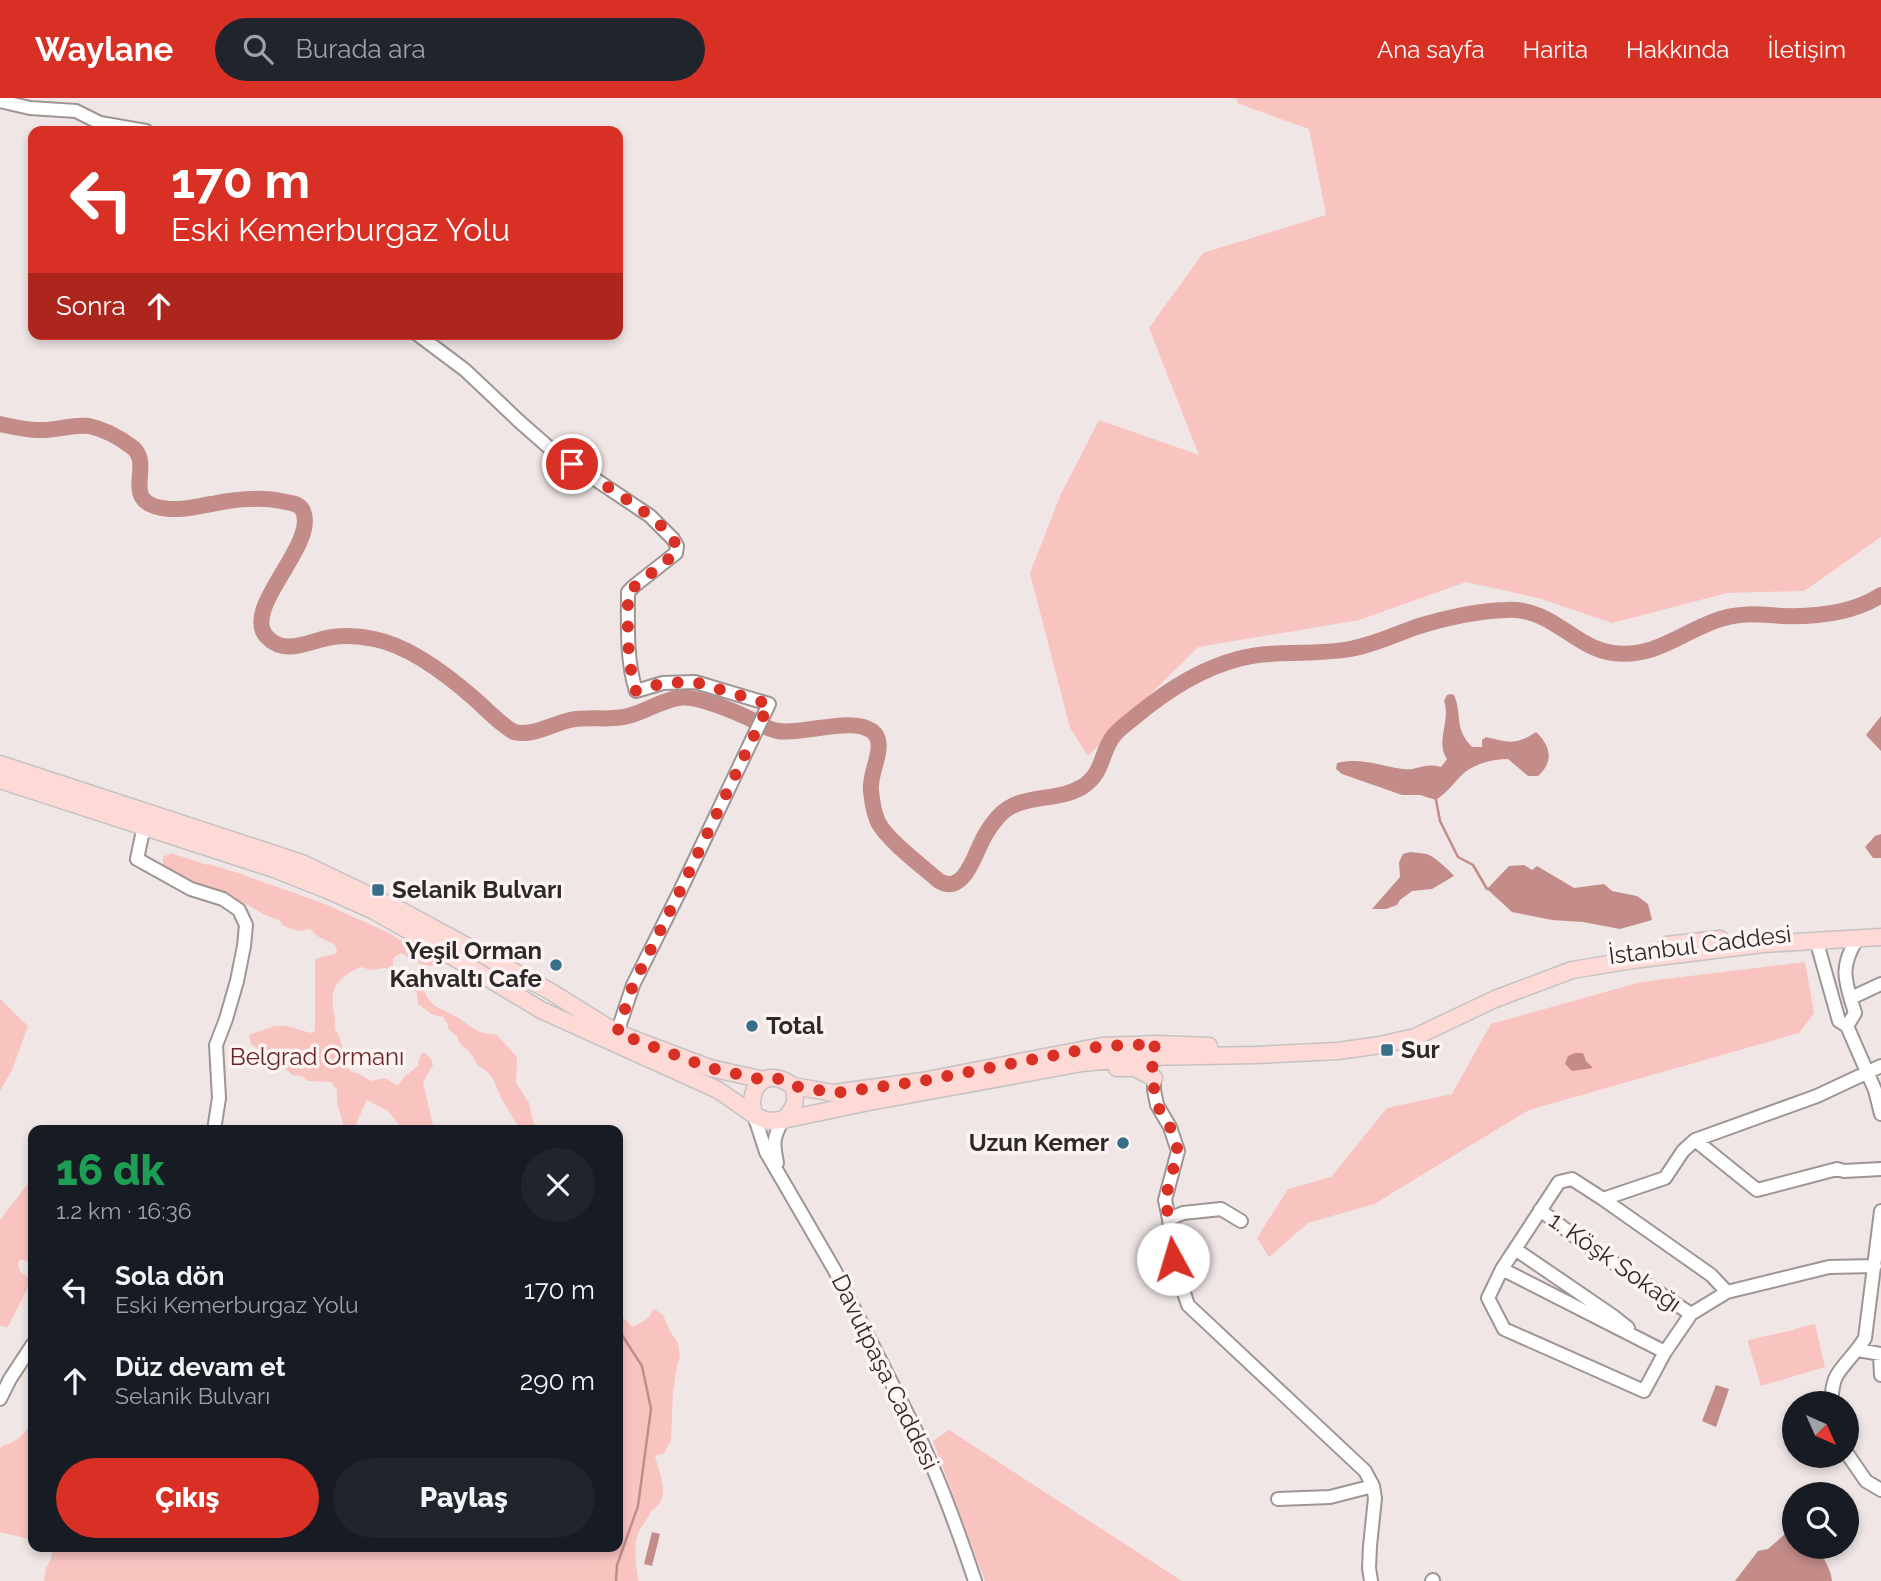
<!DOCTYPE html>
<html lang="tr">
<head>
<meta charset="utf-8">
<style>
	:root { --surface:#171b24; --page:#20242c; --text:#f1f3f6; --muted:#9ea1a6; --accent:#d93025 }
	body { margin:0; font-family:Raleway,sans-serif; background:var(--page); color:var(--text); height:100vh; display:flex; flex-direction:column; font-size:26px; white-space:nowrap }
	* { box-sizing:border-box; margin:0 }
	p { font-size:23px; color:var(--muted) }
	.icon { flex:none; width:38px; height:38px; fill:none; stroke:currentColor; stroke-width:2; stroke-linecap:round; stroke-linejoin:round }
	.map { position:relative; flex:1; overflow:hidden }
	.details { position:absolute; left:28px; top:1027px; width:595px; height:427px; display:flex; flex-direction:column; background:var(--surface); border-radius:14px; box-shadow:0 4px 10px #0003 }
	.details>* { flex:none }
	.hud { position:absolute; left:28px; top:28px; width:595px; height:214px; border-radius:14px; box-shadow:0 4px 10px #0003; background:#d93025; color:#fff; overflow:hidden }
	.needle { width:46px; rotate:135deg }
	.fabs { position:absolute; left:1782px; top:1293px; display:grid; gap:14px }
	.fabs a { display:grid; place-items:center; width:77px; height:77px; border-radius:50%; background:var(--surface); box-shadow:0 4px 10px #0003; font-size:35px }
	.pin { position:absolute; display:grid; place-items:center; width:60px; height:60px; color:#fff; margin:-30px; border:4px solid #fff; border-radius:50%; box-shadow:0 2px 7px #0007 }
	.me { position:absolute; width:77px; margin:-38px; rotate:354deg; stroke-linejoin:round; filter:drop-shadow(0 0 5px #0008) }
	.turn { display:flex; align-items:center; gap:24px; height:147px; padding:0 28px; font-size:32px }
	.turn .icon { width:91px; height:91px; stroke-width:2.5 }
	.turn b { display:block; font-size:49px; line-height:60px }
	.then { display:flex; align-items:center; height:66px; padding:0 28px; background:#0003; gap:14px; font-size:26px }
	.round { display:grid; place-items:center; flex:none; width:74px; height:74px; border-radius:37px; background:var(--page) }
	.overview { display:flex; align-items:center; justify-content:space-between; height:119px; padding:0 28px }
	h1 { font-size:42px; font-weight:800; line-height:52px; color:#1e9e55 }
	.button { display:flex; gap:14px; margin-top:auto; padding:14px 28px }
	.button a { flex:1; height:80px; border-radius:42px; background:var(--accent); color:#fff; font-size:28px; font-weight:800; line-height:80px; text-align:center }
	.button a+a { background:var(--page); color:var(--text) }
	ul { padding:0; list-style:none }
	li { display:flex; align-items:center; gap:21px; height:91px; padding:0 28px }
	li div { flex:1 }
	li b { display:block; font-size:26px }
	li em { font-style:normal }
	header { display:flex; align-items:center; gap:42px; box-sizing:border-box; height:98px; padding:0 35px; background:var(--accent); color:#fff }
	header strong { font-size:33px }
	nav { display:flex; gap:38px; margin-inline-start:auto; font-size:24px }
	.search { width:490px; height:63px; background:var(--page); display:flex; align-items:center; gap:18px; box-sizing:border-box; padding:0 24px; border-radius:38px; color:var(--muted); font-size:26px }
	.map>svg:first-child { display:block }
	.green { fill:#f9c3c0 }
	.water { fill:#c38c89 }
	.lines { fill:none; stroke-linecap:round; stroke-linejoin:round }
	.stream { stroke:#c38c89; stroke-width:2.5 }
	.river { stroke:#c38c89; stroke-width:16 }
	.minor-casing { stroke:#9e9594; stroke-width:16 }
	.major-casing { stroke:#c4c3c3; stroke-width:19 }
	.minor { stroke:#fff; stroke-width:12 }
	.major { stroke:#fedad7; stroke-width:16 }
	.route { stroke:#d93025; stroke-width:12; stroke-dasharray:0 21.6 }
	.poi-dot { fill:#376e89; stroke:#fdf3f2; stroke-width:2.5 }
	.labels { text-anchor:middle; stroke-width:7; stroke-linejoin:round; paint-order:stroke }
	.poi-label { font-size:24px; font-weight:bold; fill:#2d2929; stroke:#fdf3f2; text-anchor:start }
	.street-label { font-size:24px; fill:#2d2929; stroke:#fdf3f2 }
	.park-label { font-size:24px; fill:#692526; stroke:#fdf3f2 }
</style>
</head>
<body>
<header>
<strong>Waylane</strong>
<div class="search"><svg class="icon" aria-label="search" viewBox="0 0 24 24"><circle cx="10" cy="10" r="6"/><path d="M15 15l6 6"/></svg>Burada ara</div>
<nav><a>Ana sayfa</a><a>Harita</a><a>Hakkında</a><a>İletişim</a></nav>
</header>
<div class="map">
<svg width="1881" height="1483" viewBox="0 0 1881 1483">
	<rect width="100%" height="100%" fill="#efe6e5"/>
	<path class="green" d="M 1237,0 L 1881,0 L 1881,439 L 1804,493 L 1727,495 L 1612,525 L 1538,500 L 1466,484 L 1359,522 L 1198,549 L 1088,658 L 1070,630 L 1030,475 L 1061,396 L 1099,322 L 1199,357 L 1149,230 L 1203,155 L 1326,117 L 1309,31 L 1237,5 Z
		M 171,755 L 208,767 L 208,766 L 238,775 L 325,806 L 389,835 L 440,867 L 439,869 L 421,866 L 401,855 L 393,860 L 393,871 C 402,880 411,881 420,889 C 425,893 426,898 430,903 C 435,910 445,912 453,917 C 472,927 472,935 497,937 L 517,959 L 516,985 L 529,1005 L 533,1024 L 538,1032 L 522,1032 C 515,1024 509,1013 503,1003 C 493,986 498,979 477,967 L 474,960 L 468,952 L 461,947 L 456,937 L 449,932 L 447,925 L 443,919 L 433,917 L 418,906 L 417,895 L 413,890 L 398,882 L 388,871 L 384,870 L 371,872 L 361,869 C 343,877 330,886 333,908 C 334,916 336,922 335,931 C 344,943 341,961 351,974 L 358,975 L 371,983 L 385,980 L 398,988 L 404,979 L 418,968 L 419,961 L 423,954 C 429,958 432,961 433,967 L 423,984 L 434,1032 L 403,1032 L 388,1013 L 367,1002 L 356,1026 L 356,1032 L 345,1032 L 337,1005 L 337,992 L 331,984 L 309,983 L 301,978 L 293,977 L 251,946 L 249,937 L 275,928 L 286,928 L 311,935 L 315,933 L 315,862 L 321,859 L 335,856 L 337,853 L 335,847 L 317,838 L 310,831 L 298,833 L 284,828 L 280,823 L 263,816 L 250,808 L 184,782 L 167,773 L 163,767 L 163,759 Z
		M 1805,864 L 1814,915 L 1799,935 L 1529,1012 L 1374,1106 L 1308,1125 L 1269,1159 L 1257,1140 L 1288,1091 L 1331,1079 L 1387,1010 L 1452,996 L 1491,926 L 1641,884 Z
		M 0,901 L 28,928 L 12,972 L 0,993 Z
		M 27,1087 L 33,1090 L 33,1165 L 21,1161 L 18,1165 L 20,1174 L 29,1180 L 30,1185 L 8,1229 L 0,1228 L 0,1122 Z
		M 654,1211 L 663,1217 L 670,1233 L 678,1245 L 680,1259 L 677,1268 L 673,1293 L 671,1342 L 664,1355 L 655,1358 C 660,1378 672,1400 651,1413 C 647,1423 640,1429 637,1438 C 634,1448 636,1473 639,1483 L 44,1483 L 46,1470 L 51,1461 L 52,1453 L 47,1449 L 618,1449 L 618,1215 L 633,1229 L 648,1220 Z
		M 1815,1226 L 1825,1269 L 1761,1288 L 1748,1245 L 1749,1242 L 1770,1237 L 1770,1239 L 1771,1237 L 1793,1232 L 1794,1233 L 1794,1231 Z
		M 33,1290 L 33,1442 L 0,1434 L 0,1351 L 2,1348 C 15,1345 31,1333 32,1318 C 32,1308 28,1300 33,1290 Z
		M 949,1332 L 1182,1483 L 985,1483 L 933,1343 Z"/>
	<path class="water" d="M 1451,596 L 1454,597 C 1463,618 1453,629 1472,649 L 1482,649 L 1482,642 L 1486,639 C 1508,644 1515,648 1536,634 C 1551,648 1554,664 1538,678 L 1528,678 L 1508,661 C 1494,661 1477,665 1465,674 C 1455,683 1448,694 1436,702 L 1420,697 L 1402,697 L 1342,676 L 1336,671 L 1337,665 C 1362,659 1379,668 1403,671 C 1418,673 1423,664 1441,669 L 1447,661 C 1435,645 1451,622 1444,603 L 1447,597 Z
		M 1881,618 L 1881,653 L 1866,637 Z
		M 1881,736 L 1881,760 L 1873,760 L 1865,749 L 1875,738 Z
		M 1410,754 C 1416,755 1425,755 1429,757 C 1436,760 1449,772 1454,778 L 1432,791 L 1412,793 L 1400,802 L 1397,807 L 1386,811 L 1372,811 L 1400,779 L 1399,764 L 1403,756 Z
		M 1524,767 L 1532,772 L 1537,768 L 1574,790 L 1604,786 L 1612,793 L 1637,798 L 1648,806 L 1652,822 L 1620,831 L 1583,824 L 1552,822 L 1512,814 L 1487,791 L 1509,768 Z
		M 1575,955 L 1583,955 L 1586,963 L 1593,970 L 1572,973 L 1565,966 L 1568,958 Z
		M 1716,1287 L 1729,1291 L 1716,1329 L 1702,1323 Z
		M 652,1434 L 660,1436 L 652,1468 L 644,1466 Z
		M 1789,1436 L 1794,1437 L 1794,1449 L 1818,1449 C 1823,1460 1831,1471 1832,1483 L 1735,1483 L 1758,1453 L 1768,1451 L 1784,1437 Z"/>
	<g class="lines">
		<path class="stream" d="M 1436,702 L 1440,723 L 1458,759 L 1473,767 L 1487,791
			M 616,1483 L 617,1467 L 638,1408 L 651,1311 L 642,1268 L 618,1231"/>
		<path class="river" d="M 0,326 C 14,329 28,333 42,332 C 58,332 73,326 89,328 C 104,331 120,340 132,349 C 156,367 115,407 170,411 C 184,412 198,408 212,406 C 236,401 261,398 286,404 C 292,405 300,406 303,413 C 318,447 240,511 267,539 C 286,559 311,542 332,539 C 346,537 361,538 374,541 C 411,548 450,579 477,603 C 489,614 500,626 514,634 C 532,639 552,626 570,622 C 589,618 609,623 628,618 C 645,614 660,603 678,600 C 695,597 728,611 744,618 C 756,623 765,631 778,633 C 803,637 852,618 872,633 C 889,646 868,675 871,693 C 872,703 874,715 878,724 C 887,742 923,769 939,783 C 964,797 974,758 983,741 C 987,733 992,726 998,719 C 1020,694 1055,705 1082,689 C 1103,676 1100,658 1112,640 C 1118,631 1128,625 1136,618 C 1166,593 1200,571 1238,561 C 1275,551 1313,558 1350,551 C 1373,547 1394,537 1416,529 C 1445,520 1476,513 1506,512 C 1552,509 1572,549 1613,555 C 1658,561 1686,530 1724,520 C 1744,514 1763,517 1783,518 C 1816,519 1852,516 1881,497"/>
		<defs>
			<path id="minor" d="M 0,3 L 30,10 L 76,13 L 100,25 L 146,33
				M 417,236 L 465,272 L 521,325 L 553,353 L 650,418 L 673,441 L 677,448 L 676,455 L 634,488 L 628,494 C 628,527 626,561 636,593 L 663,585 L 695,584 L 769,606 L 680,793 L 633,887 L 617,935
				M 144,728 L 137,761 L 191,791 L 223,801 L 239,812 L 246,827 L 244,848 L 237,883 L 226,921 L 216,947 L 219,1000 L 214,1032
				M 1819,843 L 1819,852 L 1839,923 L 1847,928 L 1875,992 L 1881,1016
				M 1851,900 L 1881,886
				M 1847,928 L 1855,915 C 1846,884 1838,872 1857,841
				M 1154,980 L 1154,992 L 1157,1007 L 1170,1029 L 1178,1053 L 1165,1102 L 1169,1121 L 1173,1161 L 1188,1207 L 1365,1373 L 1373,1388 L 1375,1400 L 1370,1448 L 1369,1470 L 1371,1483
				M 754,1017 L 766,1054 L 834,1171 L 920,1341 C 942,1387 959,1435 975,1483
				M 1695,1042 L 1757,1092 L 1837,1071 L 1844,1073 L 1881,1071
				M 777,1065 C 773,1045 773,1039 783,1022
				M 1603,1101 L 1711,1177 L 1727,1194
				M 1540,1112 L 1582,1144 L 1691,1216
				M 1169,1121 L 1183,1115 L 1221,1111 L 1241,1123
				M 1515,1151 L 1613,1218 L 1628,1230
				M 1875,1168 L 1829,1169 L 1727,1194 L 1691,1216 L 1665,1254 L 1644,1293 L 1504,1231 L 1488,1200 L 1502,1171 L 1559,1084 L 1572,1081 L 1603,1101 L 1665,1080 L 1683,1053 L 1695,1042 L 1817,998 L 1881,968
				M 1502,1171 L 1665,1254
				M 1858,1252 L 1881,1256
				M 1880,1256 L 1881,1277
				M 0,1301 L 10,1281 L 33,1246
				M 1831,1306 C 1832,1296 1832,1285 1837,1277 C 1845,1264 1857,1254 1865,1240 L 1881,1113
				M 1846,1354 L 1866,1383 L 1881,1392
				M 1278,1401 L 1330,1399 L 1373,1388
				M 1432,1483 L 1433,1482"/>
			<path id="major" d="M 0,666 L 302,765 L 404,814 L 548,892 L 617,935 L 710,970 L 764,982
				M 0,682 L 274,771 L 327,792 L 372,812 L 420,839 L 541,912 L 718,992 L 754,1017 L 767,1023 L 783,1022 L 869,1004 L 1082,965 L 1145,959 L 1256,957 L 1338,953 L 1380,947 L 1415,939 L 1495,901 L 1572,872 L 1633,862 L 1763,846 L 1881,839
				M 1666,847 L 1720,841
				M 1117,970 L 1135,970 L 1154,980
				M 793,988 L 834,995 L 922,983 L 1102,948 L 1157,946 L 1209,948
				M 754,1017 C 746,988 766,968 793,988 C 798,1002 794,1012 783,1022"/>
		</defs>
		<use href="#minor" class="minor-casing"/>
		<use href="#major" class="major-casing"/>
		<use href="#minor" class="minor"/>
		<use href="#major" class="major"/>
	</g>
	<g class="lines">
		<path class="route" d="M 572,366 C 595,382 666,422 675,445 C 677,450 677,450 676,455 L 628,494 C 628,527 626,561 636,593 L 663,585 L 695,584 L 769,606 L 680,793 L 633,887 L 617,935 L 710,970 L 764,982 L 776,980 L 782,982 L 793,988 L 835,995 L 922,983 L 1102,948 L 1157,946 L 1152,951 L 1151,958 L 1154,980 L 1154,992 L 1157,1007 L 1170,1029 L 1178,1053 L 1165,1102 L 1169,1121 L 1173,1161"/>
	</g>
	<g class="poi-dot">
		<rect x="371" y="785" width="14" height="14" rx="3.5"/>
		<circle cx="556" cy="867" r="7"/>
		<circle cx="752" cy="928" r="7"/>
		<rect x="1380" y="945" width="14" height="14" rx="3.5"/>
		<circle cx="1123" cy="1045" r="7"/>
	</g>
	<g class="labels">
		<g class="poi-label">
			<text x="392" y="800">Selanik Bulvarı</text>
			<text x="542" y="861" text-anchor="end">Yeşil Orman<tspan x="542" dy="28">Kahvaltı Cafe</tspan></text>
			<text x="766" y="936">Total</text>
			<text x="1401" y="960">Sur</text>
			<text x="1109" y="1053" text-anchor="end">Uzun Kemer</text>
		</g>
		<g class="street-label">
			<text transform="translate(1700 847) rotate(-7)" y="8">İstanbul Caddesi</text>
			<text transform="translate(1615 1164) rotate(35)" y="8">1. Köşk Sokağı</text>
			<text transform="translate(885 1274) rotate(64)" y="8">Davutpaşa Caddesi</text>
		</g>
		<g class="park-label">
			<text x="317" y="967">Belgrad Ormanı</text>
		</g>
	</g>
</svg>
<div class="fabs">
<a><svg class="needle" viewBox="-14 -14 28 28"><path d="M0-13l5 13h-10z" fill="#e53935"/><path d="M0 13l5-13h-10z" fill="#9ea1a6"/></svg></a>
<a><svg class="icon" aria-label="search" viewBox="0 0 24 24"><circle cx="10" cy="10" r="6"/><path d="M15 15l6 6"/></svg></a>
</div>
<div class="pin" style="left:572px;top:366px;background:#d93025"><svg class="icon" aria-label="arrive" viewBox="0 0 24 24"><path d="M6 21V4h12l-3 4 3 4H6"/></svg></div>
<svg class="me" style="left:1173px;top:1161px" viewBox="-20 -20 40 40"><circle r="19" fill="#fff"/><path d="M0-13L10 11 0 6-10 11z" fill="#d93025"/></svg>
<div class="hud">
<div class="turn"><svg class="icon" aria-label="left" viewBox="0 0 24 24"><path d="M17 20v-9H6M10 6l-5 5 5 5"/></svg><div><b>170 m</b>Eski Kemerburgaz Yolu</div></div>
<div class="then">Sonra<svg class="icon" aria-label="ahead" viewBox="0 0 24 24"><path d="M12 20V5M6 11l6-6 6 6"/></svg></div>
</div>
<section class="details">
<div class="overview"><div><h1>16 dk</h1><p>1.2 km · 16:36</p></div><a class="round"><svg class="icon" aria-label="close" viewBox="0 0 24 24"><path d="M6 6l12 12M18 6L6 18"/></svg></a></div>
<ul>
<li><svg class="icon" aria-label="left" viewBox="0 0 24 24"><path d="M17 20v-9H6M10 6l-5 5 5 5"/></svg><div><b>Sola dön</b><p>Eski Kemerburgaz Yolu</p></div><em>170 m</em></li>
<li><svg class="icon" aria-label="ahead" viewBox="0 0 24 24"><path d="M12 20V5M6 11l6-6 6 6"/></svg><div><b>Düz devam et</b><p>Selanik Bulvarı</p></div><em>290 m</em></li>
</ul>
<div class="button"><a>Çıkış</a><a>Paylaş</a></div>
</section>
</div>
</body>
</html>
